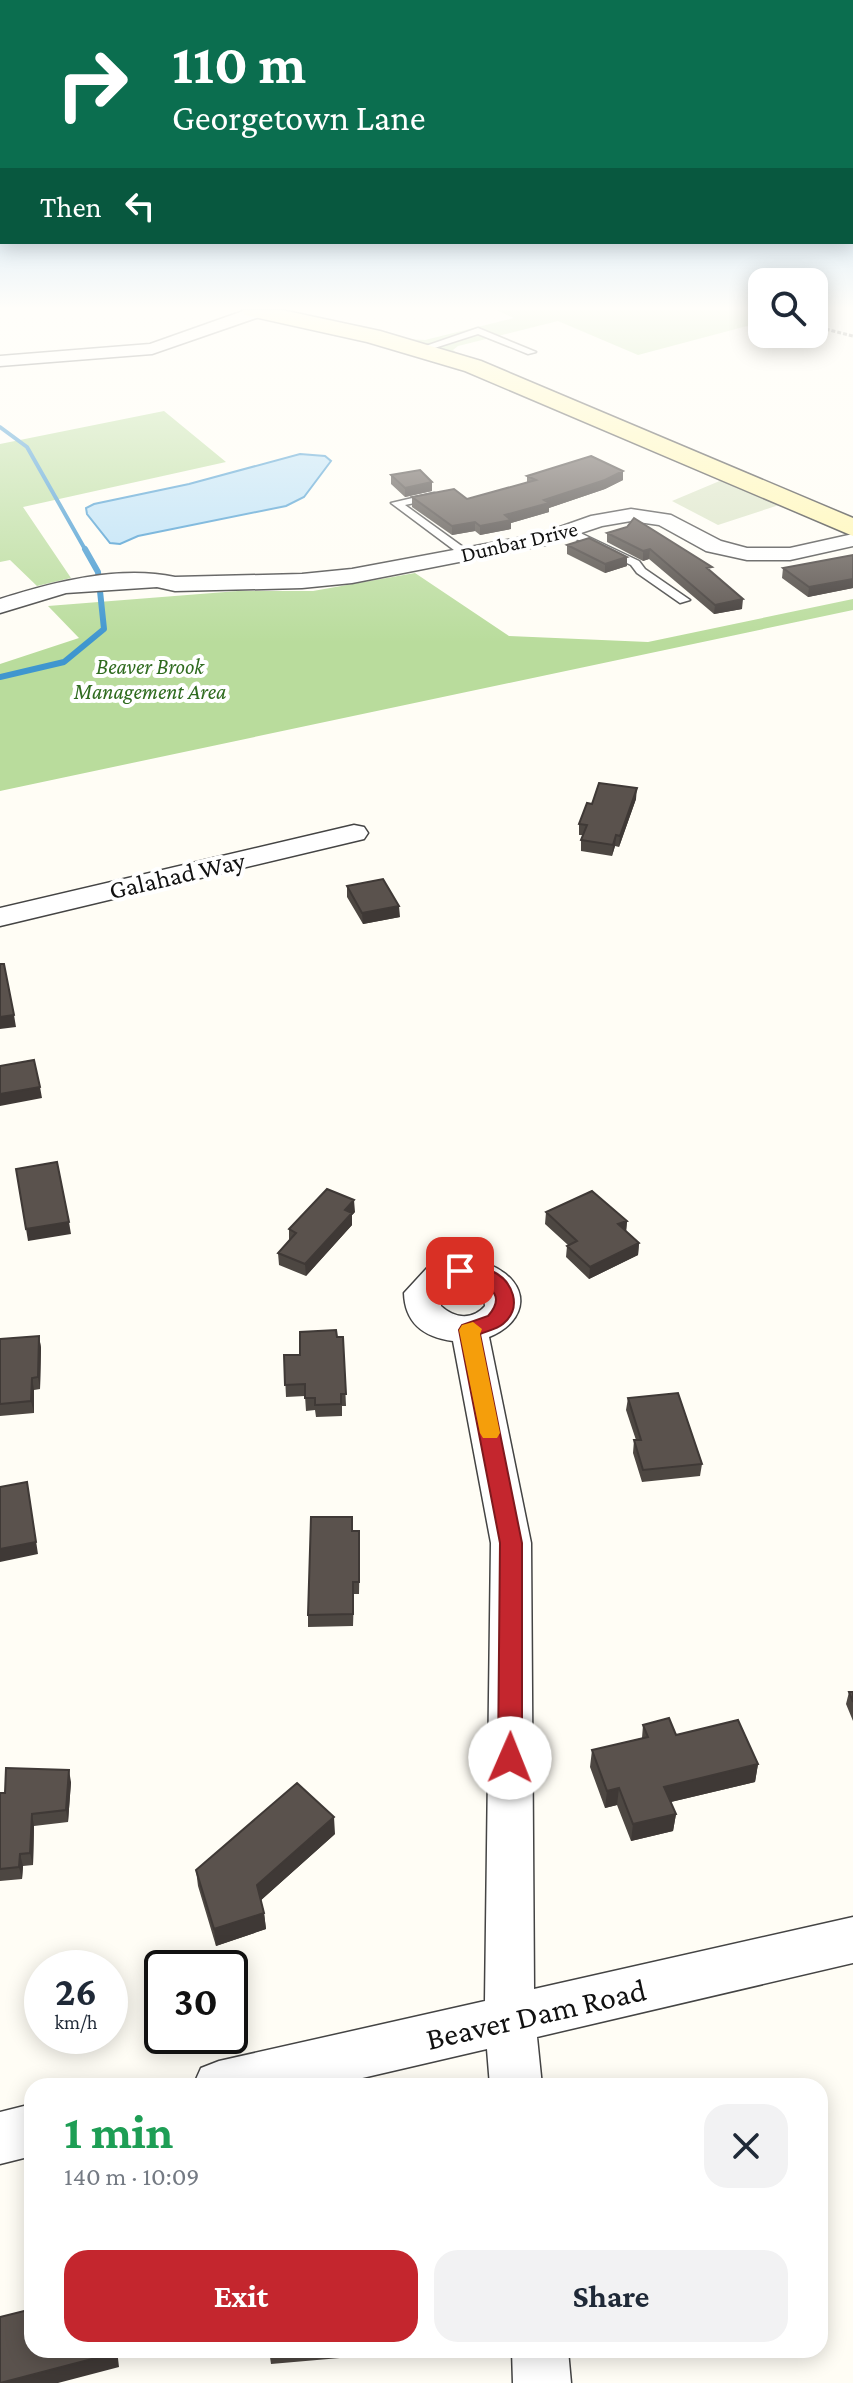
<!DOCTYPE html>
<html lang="en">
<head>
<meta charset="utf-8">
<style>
	:root { --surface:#fff; --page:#f2f2f3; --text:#1f2937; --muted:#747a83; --accent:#c4262e }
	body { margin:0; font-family:"Crimson Pro",serif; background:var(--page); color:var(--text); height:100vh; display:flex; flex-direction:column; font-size:30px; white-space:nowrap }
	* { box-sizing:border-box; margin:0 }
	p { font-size:26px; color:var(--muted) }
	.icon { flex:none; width:44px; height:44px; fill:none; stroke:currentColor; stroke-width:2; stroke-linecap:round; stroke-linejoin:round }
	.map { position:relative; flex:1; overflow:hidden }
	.details { position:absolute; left:24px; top:2078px; width:804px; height:280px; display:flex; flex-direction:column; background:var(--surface); border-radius:24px; box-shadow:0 4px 20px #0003 }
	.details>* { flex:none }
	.top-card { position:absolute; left:0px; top:0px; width:854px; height:244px; box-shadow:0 4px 20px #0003; background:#0b6e4f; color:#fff; overflow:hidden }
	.controls { position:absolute; left:748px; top:268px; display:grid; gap:16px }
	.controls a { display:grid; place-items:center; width:80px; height:80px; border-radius:16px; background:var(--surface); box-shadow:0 4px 20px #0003; font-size:40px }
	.speed { position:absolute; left:24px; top:1950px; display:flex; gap:16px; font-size:40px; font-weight:700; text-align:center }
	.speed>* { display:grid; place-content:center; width:104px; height:104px; border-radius:50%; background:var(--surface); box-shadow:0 4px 20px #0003; line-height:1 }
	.speed small { font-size:20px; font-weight:400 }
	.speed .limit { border:4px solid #111; border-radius:12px; background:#fff; color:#111 }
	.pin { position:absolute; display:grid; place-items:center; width:68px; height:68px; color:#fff; margin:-34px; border-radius:16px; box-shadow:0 4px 12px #0006 }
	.me { position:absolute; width:88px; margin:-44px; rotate:1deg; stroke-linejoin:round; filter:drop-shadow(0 0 6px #0008) }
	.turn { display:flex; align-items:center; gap:28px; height:168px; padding:0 40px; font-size:36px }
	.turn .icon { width:104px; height:104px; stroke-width:2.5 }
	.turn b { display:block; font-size:56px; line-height:68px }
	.then { display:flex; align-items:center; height:76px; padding:0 40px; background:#0003; gap:16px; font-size:30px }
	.round { display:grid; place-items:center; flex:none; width:84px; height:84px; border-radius:24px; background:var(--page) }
	.headline { display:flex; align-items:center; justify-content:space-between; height:136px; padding:0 40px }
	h1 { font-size:48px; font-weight:700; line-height:60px; color:#1e9e55 }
	.primary-button { display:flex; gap:16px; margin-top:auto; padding:16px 40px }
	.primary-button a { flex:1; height:92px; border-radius:24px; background:var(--accent); color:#fff; font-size:32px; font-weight:700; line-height:92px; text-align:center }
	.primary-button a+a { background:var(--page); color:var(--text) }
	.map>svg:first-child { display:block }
	.forest { fill:#b9dc9c }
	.cemetery { fill:#d9e3c4 }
	.water { fill:#b9e0f7; stroke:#3f96cf; stroke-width:2 }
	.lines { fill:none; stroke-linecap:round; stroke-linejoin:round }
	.stream-far1 { stroke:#3f96cf; stroke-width:4 }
	.stream { stroke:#3f96cf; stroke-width:6 }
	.lane-casing { stroke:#444; stroke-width:3 }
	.street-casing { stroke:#444; stroke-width:3 }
	.secondary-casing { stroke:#333; stroke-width:3 }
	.path { stroke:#333; stroke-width:3; stroke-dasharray:4 2; stroke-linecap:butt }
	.lane { fill:#fff; fill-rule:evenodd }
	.street { fill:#fff; fill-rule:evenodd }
	.secondary { fill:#fff6b0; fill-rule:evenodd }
	.wall { fill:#4d4742 }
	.shaded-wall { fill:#3f3936 }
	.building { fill:#5a524d; stroke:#3f3936; stroke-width:2 }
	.route { fill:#c4262e; stroke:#7f191e; stroke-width:2 }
	.slow { fill:#f59e0b }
	.labels { text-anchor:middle; stroke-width:8; stroke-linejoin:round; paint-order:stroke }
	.far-street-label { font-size:22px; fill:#111; stroke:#fff }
	.far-park-label { font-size:22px; font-style:italic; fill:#2f6b1f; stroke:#fff }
	.street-label { font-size:26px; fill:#111; stroke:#fff }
	.near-street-label { font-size:32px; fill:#111; stroke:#fff }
</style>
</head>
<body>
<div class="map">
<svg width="853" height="2383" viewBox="0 0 853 2383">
	<rect width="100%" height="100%" fill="#fffdf5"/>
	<path class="forest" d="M 496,310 L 762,310 L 762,322 L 638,355 L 558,321 L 458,346 L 453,350 L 458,354 L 408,339 L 425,340 L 514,318 Z
		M 164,411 L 226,462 L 23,507 L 71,578 L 37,586 L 10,560 L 0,562 L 0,444 Z
		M 415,573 L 509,636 L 648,642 L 853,599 L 853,610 L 0,791 L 0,664 L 79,638 L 48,606 L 238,591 L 313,591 Z"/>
	<path class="cemetery" d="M 722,480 L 779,505 L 718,525 L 672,501 Z"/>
	<path class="water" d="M 300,454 L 325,456 L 331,461 L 304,497 L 286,506 L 138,536 L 120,544 L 110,543 L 87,514 L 86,508 L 94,504 L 189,484 Z"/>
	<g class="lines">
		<path class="stream-far1" d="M 0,427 L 27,447 L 86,551"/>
		<path class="stream" d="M 0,677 L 64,662 L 104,629 L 98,572 L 85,549"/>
		<defs>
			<path id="lane" d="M 478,328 L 536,352 L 528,354 L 478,334 L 422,352 L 414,350 Z
				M 434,493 L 438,494 L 438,498 L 405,505 L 470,552 L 470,556 L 462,556 L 391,503 Z
				M 566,530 L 574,530 L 639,561 L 645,569 L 690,600 L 680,603 L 637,573 L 631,565 L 566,534 Z"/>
			<path id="street" d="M 246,310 L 267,311 L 265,315 L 152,354 L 0,366 L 0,356 L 150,344 Z
				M 631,509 L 671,515 L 721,541 L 747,548 L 790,548 L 853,534 L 853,546 L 790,560 L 747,560 L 706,551 L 659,525 L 631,521 L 602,526 L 545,545 L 352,583 L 302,588 L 175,591 L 157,587 L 66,593 L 0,613 L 0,599 C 53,582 119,565 175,577 L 302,574 L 352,569 L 540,534 L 591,516 Z
				M 354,825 L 364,827 L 368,833 L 364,839 L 0,926 L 0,908 Z
				M 459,1259 C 469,1261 480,1261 490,1265 C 532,1283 529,1321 489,1337 L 531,1543 L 534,1989 L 853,1917 L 853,1963 L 537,2037 L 542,2086 L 490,2086 L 487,2049 L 328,2086 L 193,2086 L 201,2068 L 219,2061 L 485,2001 L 491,1543 L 453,1341 C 423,1337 405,1323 404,1293 L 427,1268 ZM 459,1284 L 469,1285 L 484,1297 L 485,1306 C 472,1321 454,1318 441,1306 L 440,1297 Z
				M 32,2104 L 32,2156 L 0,2164 L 0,2112 Z
				M 512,2350 L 568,2350 L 571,2383 L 513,2383 Z"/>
			<path id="secondary" d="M 242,310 L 282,310 L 380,331 L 481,361 L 853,518 L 853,536 L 465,371 L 367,342 L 245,315 Z"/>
		</defs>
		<use href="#lane" class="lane-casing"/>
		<use href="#street" class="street-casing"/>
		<use href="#secondary" class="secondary-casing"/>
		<path class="path" d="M 750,310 L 762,313
			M 814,326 L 853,336"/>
		<use href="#lane" class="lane"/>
		<use href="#street" class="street"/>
		<use href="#secondary" class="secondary"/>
	</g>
	<path class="wall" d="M 623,471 L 623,480 L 605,489 L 549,508 L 549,512 L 511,523 L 511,529 L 480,535 L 475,531 L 452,535 L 412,507 L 412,497 L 467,499 L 527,483 L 527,476 Z
		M 391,475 L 432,482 L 432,491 L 405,497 L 391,484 Z
		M 607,533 L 711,572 L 742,609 L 714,614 L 649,559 L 643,561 L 607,542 Z
		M 567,545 L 627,557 L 627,566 L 605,573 L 567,554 Z
		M 853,555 L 853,588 L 808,597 L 782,578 L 783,568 Z
		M 636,799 L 619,847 L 615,846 L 612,856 L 581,851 L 581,840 L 583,835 L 579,835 L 579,824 L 592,804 Z
		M 347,886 L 400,917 L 363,924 L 347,897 Z
		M 355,1212 L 352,1215 L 352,1225 L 306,1276 L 279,1265 L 278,1253 L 289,1240 L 289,1229 Z
		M 546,1212 L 627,1221 L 626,1231 L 639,1243 L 638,1255 L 589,1279 L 566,1257 L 567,1246 L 568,1245 L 545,1224 Z
		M 39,1336 L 41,1348 L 40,1389 L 34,1390 L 34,1413 L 0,1416 L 0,1339 Z
		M 337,1337 L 343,1337 L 346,1406 L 342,1406 L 342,1416 L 316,1417 L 315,1410 L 306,1411 L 305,1396 L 286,1397 L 284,1355 L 300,1355 Z
		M 628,1398 L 702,1464 L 700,1476 L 642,1482 L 633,1453 L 634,1440 L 636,1440 L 626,1410 Z
		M 352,1531 L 360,1543 L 359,1594 L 354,1594 L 353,1626 L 308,1627 L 308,1615 Z
		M 849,1692 L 853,1692 L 853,1721 L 846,1704 Z
		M 643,1725 L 676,1735 L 758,1764 L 755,1782 L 671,1802 L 676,1814 L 673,1831 L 631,1841 L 617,1805 L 605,1808 L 590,1767 L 592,1750 L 642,1738 Z
		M 71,1782 L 68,1822 L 34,1826 L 33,1865 L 23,1866 L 22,1879 L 0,1881 L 0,1793 Z
		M 335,1834 L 261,1900 L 264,1913 L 266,1929 L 216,1946 L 198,1886 L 196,1870 Z
		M 269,2350 L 386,2350 L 386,2354 L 271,2364 Z"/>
	<path class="shaded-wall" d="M 623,471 L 623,480 L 605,489 L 549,508 L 549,512 L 511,523 L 511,529 L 480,535 L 480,526 Z
		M 432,482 L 432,491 L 405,497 L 405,488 Z
		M 475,522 L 475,531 L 452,535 L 452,526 Z
		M 650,549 L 649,559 L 643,561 L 643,551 Z
		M 627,557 L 627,566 L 605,573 L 605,564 Z
		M 853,579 L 853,588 L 808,597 L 809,587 Z
		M 743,599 L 742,609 L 714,614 L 715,605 Z
		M 637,788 L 636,799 L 619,847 L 620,836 Z
		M 616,835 L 615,846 L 612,856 L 613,845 Z
		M 399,906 L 400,917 L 363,924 L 362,913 Z
		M 14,1015 L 16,1027 L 0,1029 L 0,1017 Z
		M 40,1087 L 42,1098 L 0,1106 L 0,1094 Z
		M 354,1200 L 355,1212 L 352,1215 L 352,1225 L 306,1276 L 305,1264 L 345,1210 Z
		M 627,1221 L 626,1233 L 618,1224 Z
		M 69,1222 L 71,1234 L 28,1241 L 26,1229 Z
		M 639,1243 L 638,1255 L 589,1279 L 590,1267 Z
		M 39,1336 L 41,1348 L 40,1389 L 38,1377 Z
		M 32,1378 L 34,1390 L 34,1413 L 31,1401 Z
		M 27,1482 L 38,1554 L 0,1562 L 0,1549 Z
		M 758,1764 L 755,1782 L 662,1804 L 664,1787 Z
		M 69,1770 L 71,1782 L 68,1822 L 66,1810 Z
		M 619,1788 L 617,1805 L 605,1808 L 607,1791 Z
		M 32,1814 L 34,1826 L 33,1865 L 30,1853 Z
		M 676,1814 L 673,1831 L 631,1841 L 633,1824 Z
		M 334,1817 L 335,1834 L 259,1902 L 257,1885 Z
		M 20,1854 L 23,1866 L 22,1879 L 19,1867 Z
		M 264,1913 L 266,1929 L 216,1946 L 214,1929 Z
		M 114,2350 L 117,2350 L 119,2367 L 58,2383 L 0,2383 Z"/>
	<path class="building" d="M 591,456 L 623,471 L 605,480 L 544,500 L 549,503 L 505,515 L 511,520 L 480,526 L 475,522 L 452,526 L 412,497 L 454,489 L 467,499 L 536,480 L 527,476 Z
		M 420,470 L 432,482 L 405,488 L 391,475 Z
		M 634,518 L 712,567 L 707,568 L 743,599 L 715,605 L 650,549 L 643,551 L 607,533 L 627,527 Z
		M 589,538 L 627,557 L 605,564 L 567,545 Z
		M 853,555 L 853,579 L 809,587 L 783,568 Z
		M 599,783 L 637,788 L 620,836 L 616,835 L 613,845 L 581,840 L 587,825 L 579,824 L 587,803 L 592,804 Z
		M 383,879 L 399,906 L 362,913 L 347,886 Z
		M 0,964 L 4,964 L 14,1015 L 0,1017 Z
		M 34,1060 L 40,1087 L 0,1094 L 0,1066 Z
		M 57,1162 L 69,1222 L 26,1229 L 16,1169 Z
		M 327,1189 L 354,1200 L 345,1210 L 352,1213 L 305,1264 L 278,1253 L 296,1233 L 289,1229 Z
		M 592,1191 L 627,1221 L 618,1224 L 639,1243 L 590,1267 L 567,1246 L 577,1241 L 546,1212 Z
		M 336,1330 L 337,1337 L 343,1337 L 346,1394 L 341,1394 L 341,1404 L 315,1405 L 315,1398 L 305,1398 L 305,1384 L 285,1385 L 284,1355 L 300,1355 L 300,1332 Z
		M 39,1336 L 38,1377 L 32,1378 L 31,1401 L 0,1404 L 0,1339 Z
		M 678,1393 L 702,1464 L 643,1470 L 634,1440 L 641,1440 L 628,1398 Z
		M 27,1482 L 36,1542 L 0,1549 L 0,1487 Z
		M 311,1517 L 352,1517 L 352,1531 L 359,1531 L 359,1582 L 353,1582 L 353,1614 L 308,1615 Z
		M 849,1692 L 853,1692 L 853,1702 Z
		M 669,1718 L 676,1735 L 738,1720 L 758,1764 L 664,1787 L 676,1814 L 633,1824 L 619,1788 L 607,1791 L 592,1750 L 648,1737 L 643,1725 Z
		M 6,1768 L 69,1770 L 66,1810 L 32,1814 L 30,1853 L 20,1854 L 19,1867 L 0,1869 L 0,1793 L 5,1793 Z
		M 297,1783 L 334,1817 L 257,1885 L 264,1913 L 214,1929 L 196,1870 Z
		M 32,2309 L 32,2350 L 114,2350 L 115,2353 L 0,2383 L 0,2317 Z"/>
	<linearGradient id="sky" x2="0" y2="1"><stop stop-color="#95c6ee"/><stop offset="0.48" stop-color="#fffefa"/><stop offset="1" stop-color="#fffefa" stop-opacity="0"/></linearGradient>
	<rect width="853" height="643" fill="url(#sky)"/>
	<path class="route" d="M 460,1265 C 470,1267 483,1267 492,1271 C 513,1281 523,1307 503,1324 C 497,1329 487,1331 480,1334 L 522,1543 L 522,1758 L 519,1765 L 510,1768 L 502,1765 L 498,1758 L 500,1543 L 459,1330 L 462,1325 L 488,1316 C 513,1287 473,1281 453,1276 L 451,1271 Z"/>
	<path class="slow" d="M 473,1322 L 482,1329 L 480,1334 L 500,1433 L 497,1438 L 483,1438 L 480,1433 L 459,1330 L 462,1325 Z"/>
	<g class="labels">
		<g class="far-street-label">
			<text transform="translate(519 541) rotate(-13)" y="8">Dunbar Drive</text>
		</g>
		<g class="far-park-label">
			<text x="150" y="674">Beaver Brook<tspan x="150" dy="25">Management Area</tspan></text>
		</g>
		<g class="street-label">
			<text transform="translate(177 875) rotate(-13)" y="9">Galahad Way</text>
		</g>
		<g class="near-street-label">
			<text transform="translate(536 2014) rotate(-13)" y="11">Beaver Dam Road</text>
		</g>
	</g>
</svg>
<div class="controls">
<a><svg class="icon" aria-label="search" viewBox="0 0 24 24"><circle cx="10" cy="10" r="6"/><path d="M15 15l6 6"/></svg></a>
</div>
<div class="speed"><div>26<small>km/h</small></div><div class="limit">30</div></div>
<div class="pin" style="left:460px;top:1271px;background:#d93025"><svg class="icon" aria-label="arrive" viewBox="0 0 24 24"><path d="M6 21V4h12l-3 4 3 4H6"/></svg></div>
<svg class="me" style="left:510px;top:1758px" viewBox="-20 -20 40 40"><circle r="19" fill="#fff"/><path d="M0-13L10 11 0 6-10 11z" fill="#c4262e"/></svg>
<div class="top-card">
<div class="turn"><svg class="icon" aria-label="right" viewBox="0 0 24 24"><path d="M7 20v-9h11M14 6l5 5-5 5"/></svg><div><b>110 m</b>Georgetown Lane</div></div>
<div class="then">Then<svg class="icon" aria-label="left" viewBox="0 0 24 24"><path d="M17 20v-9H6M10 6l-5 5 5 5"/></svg></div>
</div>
<section class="details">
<div class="headline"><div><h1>1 min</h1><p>140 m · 10:09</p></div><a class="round"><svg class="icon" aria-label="close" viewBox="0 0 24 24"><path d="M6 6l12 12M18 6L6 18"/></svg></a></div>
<div class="primary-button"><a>Exit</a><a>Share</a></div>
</section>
</div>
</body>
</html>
